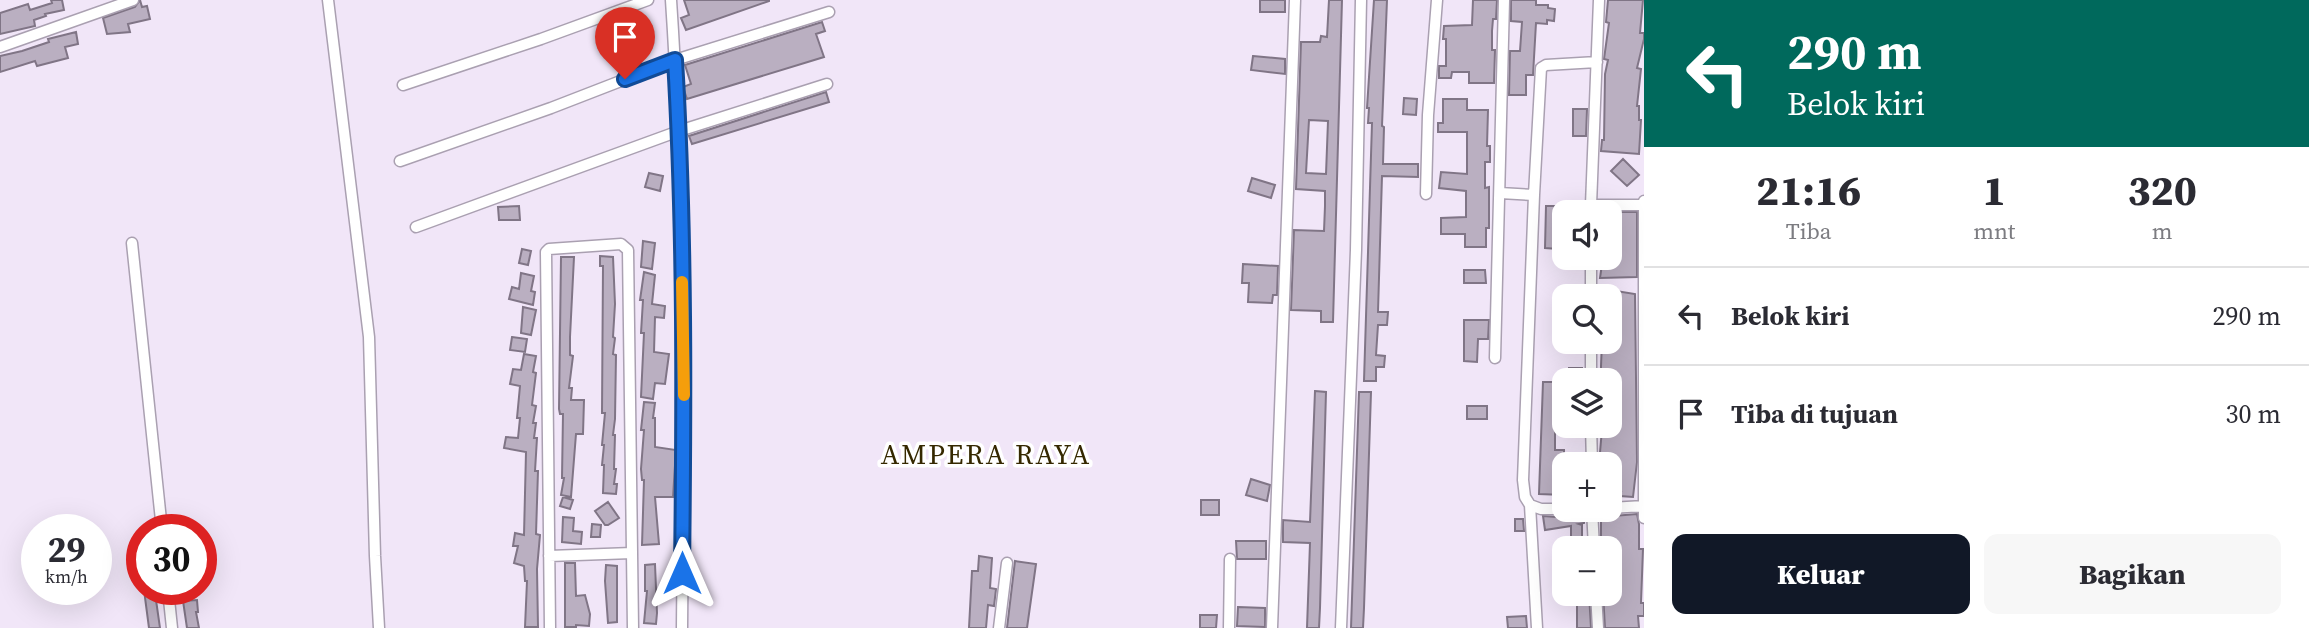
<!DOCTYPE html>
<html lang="id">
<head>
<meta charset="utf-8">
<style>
	:root { --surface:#fff; --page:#f7f7f7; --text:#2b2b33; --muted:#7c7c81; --line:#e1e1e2; --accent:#111827 }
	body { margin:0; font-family:"Source Serif 4",serif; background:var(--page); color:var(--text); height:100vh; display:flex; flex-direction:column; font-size:26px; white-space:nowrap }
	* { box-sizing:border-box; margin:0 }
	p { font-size:23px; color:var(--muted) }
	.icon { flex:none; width:38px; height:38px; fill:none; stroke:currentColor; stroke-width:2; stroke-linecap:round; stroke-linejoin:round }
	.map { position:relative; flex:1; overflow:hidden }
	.drawer { display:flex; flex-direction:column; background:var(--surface); width:665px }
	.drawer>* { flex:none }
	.top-card { background:#00695c; color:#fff; overflow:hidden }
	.tools { position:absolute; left:1552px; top:200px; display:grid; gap:14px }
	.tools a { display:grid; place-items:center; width:70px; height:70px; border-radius:14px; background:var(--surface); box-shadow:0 7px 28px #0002; font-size:35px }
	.speed { position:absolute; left:21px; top:514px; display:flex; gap:14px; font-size:35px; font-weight:700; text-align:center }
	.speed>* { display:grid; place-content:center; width:91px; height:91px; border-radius:50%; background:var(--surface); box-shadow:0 7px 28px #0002; line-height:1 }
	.speed small { font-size:18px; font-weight:400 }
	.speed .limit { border:10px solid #d22; background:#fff; color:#111 }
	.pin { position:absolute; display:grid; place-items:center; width:60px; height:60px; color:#fff; margin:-72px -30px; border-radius:50% 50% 50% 0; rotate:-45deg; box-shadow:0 0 7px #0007 }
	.pin .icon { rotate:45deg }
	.me { position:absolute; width:77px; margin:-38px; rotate:0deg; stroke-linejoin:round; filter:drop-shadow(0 0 5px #0008) }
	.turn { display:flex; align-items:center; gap:24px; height:147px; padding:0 28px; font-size:32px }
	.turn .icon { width:91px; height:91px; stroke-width:2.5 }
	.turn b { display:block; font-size:49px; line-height:60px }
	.eta { display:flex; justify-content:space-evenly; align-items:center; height:119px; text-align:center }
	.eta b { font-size:42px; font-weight:800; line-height:49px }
	.button { display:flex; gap:14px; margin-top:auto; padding:14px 28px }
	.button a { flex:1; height:80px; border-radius:14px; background:var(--accent); color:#fff; font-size:28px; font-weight:800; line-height:80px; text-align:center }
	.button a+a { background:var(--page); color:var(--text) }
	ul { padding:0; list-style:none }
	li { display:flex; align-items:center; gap:21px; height:98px; padding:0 28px; border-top:2px solid var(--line) }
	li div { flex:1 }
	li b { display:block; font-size:26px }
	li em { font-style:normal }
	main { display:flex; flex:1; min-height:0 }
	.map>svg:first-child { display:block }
	.building { fill:#baafc1; stroke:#807586; stroke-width:2; fill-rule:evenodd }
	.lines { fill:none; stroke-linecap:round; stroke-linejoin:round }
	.street-casing { stroke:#aaa0b1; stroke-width:13 }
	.street { stroke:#fff; stroke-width:10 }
	.route-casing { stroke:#114b97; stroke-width:18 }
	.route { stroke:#1a73e8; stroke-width:12 }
	.slow { stroke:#f59e0b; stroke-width:12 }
	.labels { text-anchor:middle; stroke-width:7; stroke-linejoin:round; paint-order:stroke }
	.quarter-label { font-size:28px; letter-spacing:2px; fill:#352800; stroke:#fff }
</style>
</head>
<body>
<main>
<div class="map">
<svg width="1644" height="628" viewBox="0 0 1644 628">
	<rect width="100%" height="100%" fill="#f1e6f8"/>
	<path class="building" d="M 51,0 L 62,0 L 64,10 L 45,14 L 46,16 L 34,20 L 35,26 L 0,34 L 0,13 L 28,4 L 30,10 L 52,3 Z
		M 140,0 L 142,7 L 147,6 L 150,19 L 128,24 L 130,32 L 107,34 L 103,18 L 135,7 Z
		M 684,0 L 769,0 L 769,1 L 686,30 L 681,18 L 689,15 Z
		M 1260,0 L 1285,0 L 1285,12 L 1260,12 Z
		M 1329,0 L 1342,0 L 1333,322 L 1321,322 L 1321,311 L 1291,310 L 1294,230 L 1324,231 L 1325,206 L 1325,191 L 1296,189 L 1301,42 L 1320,42 L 1321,36 L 1327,37 ZM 1309,120 L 1328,121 L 1326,174 L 1306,173 Z
		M 1374,0 L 1387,0 L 1382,126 L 1384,127 L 1383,164 L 1418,164 L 1418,177 L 1382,176 L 1378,312 L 1388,312 L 1387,325 L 1378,325 L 1376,355 L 1385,356 L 1384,367 L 1376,367 L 1376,381 L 1364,381 L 1372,123 L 1368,123 L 1369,108 L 1367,108 Z
		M 1473,0 L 1497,0 L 1496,19 L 1493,19 L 1492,31 L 1492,50 L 1495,50 L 1494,83 L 1469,83 L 1469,72 L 1452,72 L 1451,78 L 1439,78 L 1439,66 L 1446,66 L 1446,39 L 1443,39 L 1444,26 L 1472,25 Z
		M 1511,0 L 1536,0 L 1536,5 L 1548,5 L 1548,8 L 1555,9 L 1554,21 L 1547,20 L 1547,24 L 1536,23 L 1533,75 L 1526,75 L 1526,95 L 1509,95 L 1510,51 L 1520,51 L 1522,22 L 1511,21 Z
		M 1608,0 L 1643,0 L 1640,33 L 1644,33 L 1644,39 L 1637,68 L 1641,69 L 1637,106 L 1639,106 L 1639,120 L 1641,120 L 1639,154 L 1601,151 L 1602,140 L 1604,140 L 1605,74 L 1608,60 L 1604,59 L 1609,23 L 1606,22 Z
		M 822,22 L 825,31 L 816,34 L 824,57 L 687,99 L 683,87 L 691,84 L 685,65 Z
		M 76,32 L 78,44 L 65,47 L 68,58 L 37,66 L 35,61 L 0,72 L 0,56 L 22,51 L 49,42 L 48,39 Z
		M 1253,56 L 1285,59 L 1285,74 L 1251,70 Z
		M 826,92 L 829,102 L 692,144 L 689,136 Z
		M 1404,98 L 1417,99 L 1416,115 L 1403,114 Z
		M 1443,99 L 1467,99 L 1467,110 L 1488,110 L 1487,146 L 1490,146 L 1490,162 L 1485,162 L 1485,188 L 1489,187 L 1489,228 L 1486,228 L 1486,247 L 1465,247 L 1465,234 L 1441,234 L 1441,218 L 1466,217 L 1466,191 L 1439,188 L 1441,172 L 1467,174 L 1467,132 L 1438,132 L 1438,123 L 1443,123 Z
		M 1573,109 L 1587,109 L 1586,136 L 1573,136 Z
		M 1623,159 L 1639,175 L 1627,186 L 1611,171 Z
		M 649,173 L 663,176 L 660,191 L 645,187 Z
		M 1252,178 L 1275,185 L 1271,198 L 1248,191 Z
		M 519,206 L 520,220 L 499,220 L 498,207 Z
		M 1546,206 L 1559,206 L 1558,249 L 1545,248 Z
		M 1610,212 L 1637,212 L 1637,277 L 1600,278 L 1603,257 L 1610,257 Z
		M 643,241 L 655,243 L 652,269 L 641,267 Z
		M 522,249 L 531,251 L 528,265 L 519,263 Z
		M 600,256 L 613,257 L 615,304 L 613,337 L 615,338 L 613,354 L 616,355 L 615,419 L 613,435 L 615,435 L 614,469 L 616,469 L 614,484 L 617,484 L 616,494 L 603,493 L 604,465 L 602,465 L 604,445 L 602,445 L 605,413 L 602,413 L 603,266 L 600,266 Z
		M 561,257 L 574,257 L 570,337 L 570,355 L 573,356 L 569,388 L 572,388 L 571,400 L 584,400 L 583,434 L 576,434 L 571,497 L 561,495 L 564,478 L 562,478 L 563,414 L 560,414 L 559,409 Z
		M 1243,264 L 1278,266 L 1277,295 L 1273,295 L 1272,303 L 1248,302 L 1249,283 L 1242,283 Z
		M 1464,270 L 1485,270 L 1486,283 L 1464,283 Z
		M 644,272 L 655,275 L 652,304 L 665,306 L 664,318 L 655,317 L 654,352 L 669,354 L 665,384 L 655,383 L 653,399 L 641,397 L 644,333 L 641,333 L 643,300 L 640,300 Z
		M 521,273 L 534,276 L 531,291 L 535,292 L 533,305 L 509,299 L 512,287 L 519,289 Z
		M 1610,290 L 1635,294 L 1637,462 L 1633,497 L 1620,496 L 1621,492 L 1610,492 L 1610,464 L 1599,464 L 1602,429 L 1610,430 L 1610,380 L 1601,380 L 1601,366 L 1602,341 L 1610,341 Z
		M 523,307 L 536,310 L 531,335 L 521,333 Z
		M 1464,320 L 1489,320 L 1488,339 L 1478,339 L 1477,362 L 1464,361 Z
		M 512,337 L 527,339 L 525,352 L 510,350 Z
		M 524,354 L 536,356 L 533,372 L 536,373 L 532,405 L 536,406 L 533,423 L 536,423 L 534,438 L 537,438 L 535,471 L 538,471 L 536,534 L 540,535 L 537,569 L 538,627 L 525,627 L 527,581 L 525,581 L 524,566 L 514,563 L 518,546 L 513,546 L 515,533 L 524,535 L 526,452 L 504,448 L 506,437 L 518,438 L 520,418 L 517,418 L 520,386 L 510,384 L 513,369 L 521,370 Z
		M 1569,368 L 1582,368 L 1582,380 L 1569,380 Z
		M 1543,382 L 1555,382 L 1555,450 L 1564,450 L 1564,454 L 1580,454 L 1580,464 L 1564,464 L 1564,495 L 1539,494 Z
		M 1315,391 L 1326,392 L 1320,608 L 1319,628 L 1307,628 L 1310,543 L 1283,542 L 1283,520 L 1310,522 Z
		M 1359,392 L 1371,392 L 1364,608 L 1363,628 L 1351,628 Z
		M 644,402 L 655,403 L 653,418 L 655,418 L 655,447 L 676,450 L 673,497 L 655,497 L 659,544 L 642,545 L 644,480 L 642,480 L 641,469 L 644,430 L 641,430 Z
		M 1467,406 L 1487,406 L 1487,419 L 1467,419 Z
		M 1251,479 L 1270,485 L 1267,501 L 1246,495 Z
		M 563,497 L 573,500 L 570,509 L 560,506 Z
		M 1201,500 L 1219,500 L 1219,515 L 1201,515 Z
		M 608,502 L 619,518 L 608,525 L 605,525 L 595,511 Z
		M 1637,514 L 1639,524 L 1639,549 L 1643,549 L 1641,603 L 1644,603 L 1644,616 L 1638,616 L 1639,628 L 1605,628 L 1603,593 L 1610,593 L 1610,548 L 1601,548 L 1601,517 Z
		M 1543,516 L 1584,519 L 1584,523 L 1579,524 L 1582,525 L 1582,543 L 1571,543 L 1571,526 L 1545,530 Z
		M 563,517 L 574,518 L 573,531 L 582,532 L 581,544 L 562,542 Z
		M 1515,519 L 1523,519 L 1524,531 L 1515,531 Z
		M 592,524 L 601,525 L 600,537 L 591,537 Z
		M 1236,541 L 1266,541 L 1266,559 L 1237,559 Z
		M 979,556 L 992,558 L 990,588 L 996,589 L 994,606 L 988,605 L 986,628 L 969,628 L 972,571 L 978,571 Z
		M 1015,561 L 1036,564 L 1027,628 L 1007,628 Z
		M 565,563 L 575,563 L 576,596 L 585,595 L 590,614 L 589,626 L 576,625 L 576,627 L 565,627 Z
		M 655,564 L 657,613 L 656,624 L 644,623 L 647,591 L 645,591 L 645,565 Z
		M 606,565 L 617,566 L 617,622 L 608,623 L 605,581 Z
		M 144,590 L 159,590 L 159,600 L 156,600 L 160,628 L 149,628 Z
		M 1577,593 L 1589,593 L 1591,628 L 1577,628 Z
		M 197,600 L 198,612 L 196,612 L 199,628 L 187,628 L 183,601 Z
		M 1238,607 L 1265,608 L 1265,627 L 1237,626 Z
		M 1200,615 L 1217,615 L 1216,628 L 1200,628 Z
		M 1526,616 L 1527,628 L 1508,628 L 1507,617 Z"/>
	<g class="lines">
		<defs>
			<path id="street" d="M 328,0 L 369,337 L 375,556 L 379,628
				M 671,0 C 685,209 684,419 682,628
				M 0,47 L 133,0
				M 403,85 L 541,39 L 648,0
				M 400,161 L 551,108 L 675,60 L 829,12
				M 1500,193 L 1534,195
				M 1426,194 L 1428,115 L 1437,0
				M 1644,201 L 1644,518
				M 1591,205 L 1599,0
				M 1591,212 L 1591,205 L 1644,205
				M 416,227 L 679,131 L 827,84
				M 132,243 L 162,530
				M 1591,257 L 1591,296
				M 1591,341 L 1591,380
				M 1495,358 L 1504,0
				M 1591,425 L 1592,464
				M 1530,505 L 1537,628
				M 1610,508 L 1644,506
				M 1564,509 L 1541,509 L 1530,505 L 1525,497 L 1523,480 L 1534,195 L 1541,68 L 1546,65 L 1597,62
				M 1592,509 L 1594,548
				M 549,556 L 632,553
				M 168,590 L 172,628
				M 1596,593 L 1598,628
				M 550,628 L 546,252 L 549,249 L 621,244 L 628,250 L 633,628
				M 999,628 L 1007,563
				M 1229,628 L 1230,559
				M 1272,628 L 1295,0
				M 1341,628 L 1356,250 L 1361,0"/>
		</defs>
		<use href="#street" class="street-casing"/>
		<use href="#street" class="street"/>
	</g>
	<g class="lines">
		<defs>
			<path id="route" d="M 625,79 L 675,60 C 685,230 684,402 682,573"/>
		</defs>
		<use href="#route" class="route-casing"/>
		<use href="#route" class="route"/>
		<path class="slow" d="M 682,282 L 684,395"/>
	</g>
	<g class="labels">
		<g class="quarter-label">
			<text x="986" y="464">AMPERA RAYA</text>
		</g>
	</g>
</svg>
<div class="tools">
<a><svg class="icon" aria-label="sound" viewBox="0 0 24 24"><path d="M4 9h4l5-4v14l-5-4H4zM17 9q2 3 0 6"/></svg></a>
<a><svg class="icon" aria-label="search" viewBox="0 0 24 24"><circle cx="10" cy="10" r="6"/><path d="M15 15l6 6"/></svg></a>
<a><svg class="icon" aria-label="layers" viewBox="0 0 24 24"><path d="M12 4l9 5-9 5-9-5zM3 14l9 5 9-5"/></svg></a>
<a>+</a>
<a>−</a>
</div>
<div class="speed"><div>29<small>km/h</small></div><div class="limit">30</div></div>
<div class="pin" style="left:625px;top:79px;background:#d93025"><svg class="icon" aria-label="arrive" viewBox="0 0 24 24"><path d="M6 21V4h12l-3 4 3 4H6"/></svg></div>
<svg class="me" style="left:682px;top:573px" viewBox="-20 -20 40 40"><path d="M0-17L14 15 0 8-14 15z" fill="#1a73e8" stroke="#fff" stroke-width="4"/></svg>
</div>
<section class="drawer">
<div class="top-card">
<div class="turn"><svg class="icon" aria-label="left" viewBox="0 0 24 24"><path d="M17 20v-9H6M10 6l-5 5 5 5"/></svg><div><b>290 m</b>Belok kiri</div></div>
</div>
<div class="eta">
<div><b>21:16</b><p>Tiba</p></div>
<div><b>1</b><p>mnt</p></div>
<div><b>320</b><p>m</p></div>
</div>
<ul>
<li><svg class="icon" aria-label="left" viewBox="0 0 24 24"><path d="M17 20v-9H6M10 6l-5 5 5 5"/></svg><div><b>Belok kiri</b></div><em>290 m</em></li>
<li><svg class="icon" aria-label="arrive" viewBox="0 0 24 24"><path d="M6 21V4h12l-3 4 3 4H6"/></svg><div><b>Tiba di tujuan</b></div><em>30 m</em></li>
</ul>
<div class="button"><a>Keluar</a><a>Bagikan</a></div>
</section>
</main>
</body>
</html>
